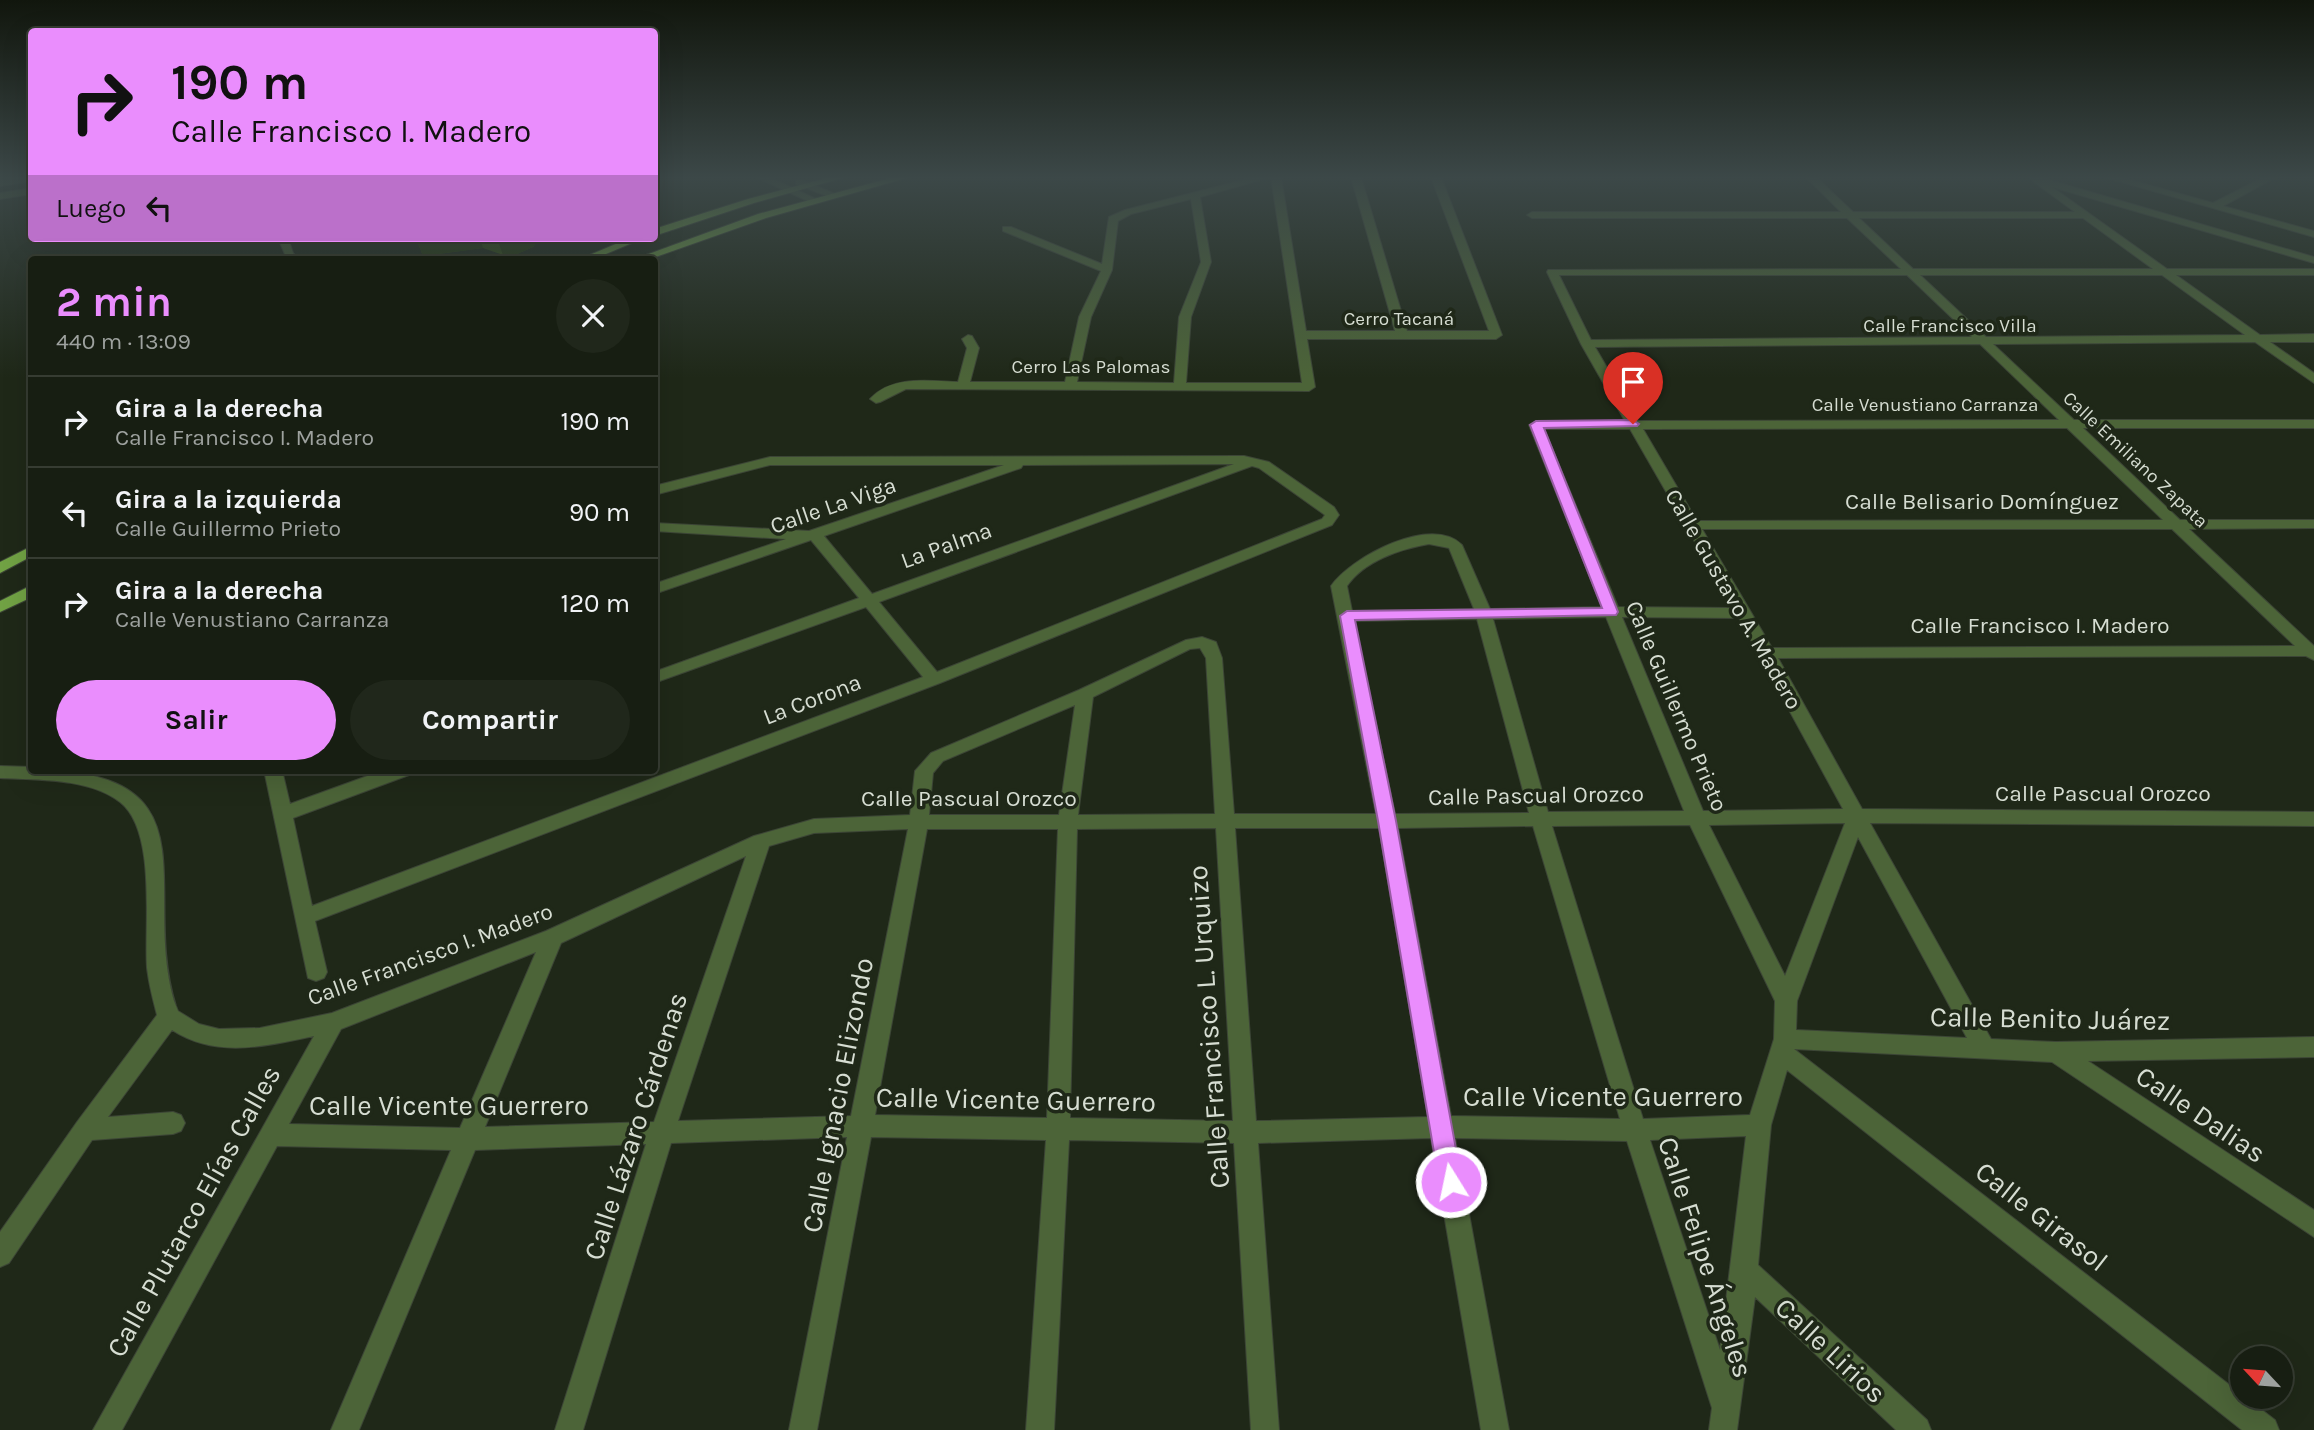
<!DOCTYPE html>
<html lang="es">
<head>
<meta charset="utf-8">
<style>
	:root { --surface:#171e12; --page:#20271b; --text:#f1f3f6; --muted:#9ea29f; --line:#363c32; --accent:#ea8dfd }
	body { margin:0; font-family:Karla,sans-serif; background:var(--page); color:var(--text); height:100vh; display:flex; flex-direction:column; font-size:26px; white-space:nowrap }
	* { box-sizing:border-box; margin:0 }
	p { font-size:23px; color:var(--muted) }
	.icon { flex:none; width:38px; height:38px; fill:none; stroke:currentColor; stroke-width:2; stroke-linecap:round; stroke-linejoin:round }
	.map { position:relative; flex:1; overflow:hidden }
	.panel { position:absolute; left:28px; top:256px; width:630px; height:518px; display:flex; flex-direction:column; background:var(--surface); border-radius:7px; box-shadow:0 7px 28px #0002,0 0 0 2px var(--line) }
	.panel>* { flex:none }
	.guide { position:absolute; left:28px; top:28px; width:630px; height:214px; border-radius:7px; box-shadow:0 7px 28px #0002,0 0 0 2px var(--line); background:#ea8dfd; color:#111; overflow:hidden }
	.needle { width:46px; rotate:296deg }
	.buttons { position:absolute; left:2230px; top:1346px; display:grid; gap:14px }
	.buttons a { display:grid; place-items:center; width:63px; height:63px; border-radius:50%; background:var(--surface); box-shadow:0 7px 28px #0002,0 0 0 2px var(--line); font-size:35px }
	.pin { position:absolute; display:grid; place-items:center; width:60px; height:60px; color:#fff; margin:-72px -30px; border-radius:50% 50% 50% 0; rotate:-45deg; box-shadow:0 0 7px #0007 }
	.pin .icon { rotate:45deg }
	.me { position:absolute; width:77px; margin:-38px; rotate:350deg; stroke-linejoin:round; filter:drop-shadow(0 0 5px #0008) }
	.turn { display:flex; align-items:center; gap:24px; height:147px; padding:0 28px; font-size:32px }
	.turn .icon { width:91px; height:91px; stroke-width:2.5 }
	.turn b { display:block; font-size:49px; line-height:60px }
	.then { display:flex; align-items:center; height:66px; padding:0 28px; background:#0003; gap:14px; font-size:26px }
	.round { display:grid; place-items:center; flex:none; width:74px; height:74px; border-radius:37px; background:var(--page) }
	.head { display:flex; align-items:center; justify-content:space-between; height:119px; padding:0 28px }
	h1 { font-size:42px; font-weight:700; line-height:52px; color:var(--accent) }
	.primary-button { display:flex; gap:14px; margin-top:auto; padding:14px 28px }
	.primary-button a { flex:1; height:80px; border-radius:42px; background:var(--accent); color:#111; font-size:28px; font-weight:700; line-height:80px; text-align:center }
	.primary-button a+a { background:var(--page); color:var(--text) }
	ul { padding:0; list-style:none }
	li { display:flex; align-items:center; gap:21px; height:91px; padding:0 28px; border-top:2px solid var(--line) }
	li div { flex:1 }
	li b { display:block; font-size:26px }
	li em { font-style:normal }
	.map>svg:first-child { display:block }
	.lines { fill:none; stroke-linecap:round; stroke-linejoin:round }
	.minor-casing { stroke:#3c4536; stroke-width:2 }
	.major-casing { stroke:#3c4536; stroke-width:2 }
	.minor { fill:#4c6438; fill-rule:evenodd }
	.major { fill:#71a244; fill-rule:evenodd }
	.wall { fill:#355210 }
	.shaded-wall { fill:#253b0a }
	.route { fill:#ea8dfd; stroke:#985ca4; stroke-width:2 }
	.labels { text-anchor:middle; stroke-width:7; stroke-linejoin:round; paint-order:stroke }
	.far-street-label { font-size:19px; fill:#d6ddd2; stroke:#1f2818 }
	.street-label { font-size:23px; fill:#d6ddd2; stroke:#1f2818 }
	.near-street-label { font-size:28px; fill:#d6ddd2; stroke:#1f2818 }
</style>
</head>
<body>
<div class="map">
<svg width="2314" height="1430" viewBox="0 0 2314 1430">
	<rect width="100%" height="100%" fill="#1f2818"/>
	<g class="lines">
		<defs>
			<path id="minor" d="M 18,177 L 32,177 L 32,181 L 0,186 L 0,180 Z
				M 756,177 L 769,177 L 820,201 L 812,203 Z
				M 1255,177 L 1281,177 L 1306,331 L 1395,331 L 1351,177 L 1361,177 L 1407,331 L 1489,331 L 1431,177 L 1441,177 L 1502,335 L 1496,339 L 1307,339 L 1315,387 L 1309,391 L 906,389 L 880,402 L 876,403 L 870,399 C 892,375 928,381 958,382 L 967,348 L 962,339 L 968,335 L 972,336 L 979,348 L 970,382 L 1065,382 L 1079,317 L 1101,271 L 1003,231 L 1003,227 L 1011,227 L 1102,264 L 1109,217 L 1125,210 ZM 1271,177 L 1302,383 L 1186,383 L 1191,317 L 1211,262 L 1200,197 ZM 1191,199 L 1201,262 L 1179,317 L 1174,383 L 1077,382 L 1091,317 L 1112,270 L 1118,221 L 1131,214 Z
				M 1806,177 L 1816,177 L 1853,212 L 2075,212 L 2030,179 L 2039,177 L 2314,257 L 2314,263 L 2052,187 L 2167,269 L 2314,269 L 2314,275 L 2176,275 L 2260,335 L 2314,334 L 2314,342 L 2270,342 L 2314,373 L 2314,383 L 2255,342 L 1993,344 L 2074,420 L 2314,420 L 2314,428 L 2083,428 L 2180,520 L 2314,520 L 2314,528 L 2189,529 L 2314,646 L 2314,660 L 2306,656 L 1778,658 L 1862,809 L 2314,812 L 2314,826 L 1870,823 L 1991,1039 L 2056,1042 L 2314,1037 L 2314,1057 L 2088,1061 L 2314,1210 L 2314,1237 L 2052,1062 L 1794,1049 L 2275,1420 L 2279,1430 L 2242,1430 L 1787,1070 L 1771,1125 L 1758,1265 L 1927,1420 L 1931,1430 L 1896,1430 L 1755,1297 L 1737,1430 L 1709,1430 L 1712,1408 L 1627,1141 L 1455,1138 L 1509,1430 L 1481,1430 L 1431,1138 L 1258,1143 L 1279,1430 L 1251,1430 L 1234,1143 L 1069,1140 L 1054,1430 L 1026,1430 L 1046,1140 L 871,1137 L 817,1430 L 789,1430 L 847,1137 L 671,1143 L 583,1430 L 555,1430 L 646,1144 L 475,1150 L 359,1430 L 331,1430 L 451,1150 L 277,1146 L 122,1430 L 93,1430 L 314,1036 C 265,1046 217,1059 172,1030 L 108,1117 L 173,1112 L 181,1115 L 185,1123 L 181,1131 L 173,1134 L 92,1140 L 9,1263 L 0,1267 L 0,1232 L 77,1122 L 157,1015 C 153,1000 149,985 147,968 C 144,925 157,831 120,802 C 89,778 38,780 0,778 L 0,766 L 32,767 L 32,770 C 222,770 139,891 176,1006 L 178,1011 L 199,1024 L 219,1029 L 260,1028 L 332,1013 L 546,931 L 754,836 L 814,819 L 910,815 L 915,771 L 931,753 L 1079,690 L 1186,640 L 1202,637 L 1216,642 L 1222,658 L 1234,814 L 1376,814 L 1331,586 C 1351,557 1432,514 1462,545 L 1490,609 L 1602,607 L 1529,425 L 1536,421 L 1625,421 L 1581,344 L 1547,272 L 1548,270 L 1901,269 L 1847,218 L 1532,218 L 1527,215 L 1532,212 L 1841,212 ZM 1859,218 L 2083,218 L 2153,269 L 1913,269 ZM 1559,275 L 1907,275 L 1972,337 L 1591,340 ZM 1920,275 L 2162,275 L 2245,335 L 1986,337 ZM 1980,344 L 2059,420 L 1638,421 L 1595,347 ZM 2067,428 L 2163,520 L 1697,521 L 1643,429 ZM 1544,429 L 1630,429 L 1733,608 L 1618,607 ZM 1702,529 L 2172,529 L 2295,646 L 1772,648 ZM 1429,544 L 1449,548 L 1474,609 L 1352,611 L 1347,586 C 1364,561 1400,549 1429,544 ZM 1606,617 L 1684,811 L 1548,812 L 1493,619 ZM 1622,617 L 1739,618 L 1843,809 L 1703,811 ZM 1477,619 L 1529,813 L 1395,814 L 1354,621 ZM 1200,648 L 1206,658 L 1215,814 L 1078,815 L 1093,697 L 1190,649 ZM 1075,705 L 1059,815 L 929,815 L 933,773 L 943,761 ZM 1845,823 L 1785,976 L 1709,825 ZM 1690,825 L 1775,1001 L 1774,1039 L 1750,1115 L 1643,1119 L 1552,826 ZM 1533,826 L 1620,1119 L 1451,1116 L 1398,828 ZM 1216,828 L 1233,1121 L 1070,1118 L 1077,829 ZM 1235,828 L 1379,828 L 1428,1117 L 1256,1121 ZM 908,829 L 851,1116 L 678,1121 L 769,846 L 814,833 ZM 927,829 L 1058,829 L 1047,1118 L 875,1115 ZM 1858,837 L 1967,1038 L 1796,1030 L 1797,1001 ZM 746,856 L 654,1122 L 485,1127 L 561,943 ZM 536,952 L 460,1128 L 289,1124 L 341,1029 ZM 1746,1136 L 1720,1350 L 1650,1140 Z
				M 2104,177 L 2120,177 L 2213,203 L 2264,177 L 2276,177 L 2223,206 L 2314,231 L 2314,237 Z
				M 796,180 L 802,180 L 840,196 L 832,198 L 796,184 Z
				M 32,188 L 32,194 L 0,199 L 0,193 Z
				M 278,238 L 288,238 L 293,253 L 298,259 L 287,259 Z
				M 1244,456 L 1269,462 L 1334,507 L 1339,515 L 1332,525 L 940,683 L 315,921 L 327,972 L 324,978 L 316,981 L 308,978 L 264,770 L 282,770 L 290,804 L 384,770 L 412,770 L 409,775 L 293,818 L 312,906 L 923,677 L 866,607 L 654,683 L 654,672 L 859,598 L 811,540 L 654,594 L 654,584 L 786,539 L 654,531 L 654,523 L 809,531 L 1004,465 L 770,465 L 654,495 L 654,486 L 770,457 ZM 1234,464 L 872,594 L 824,536 L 1021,468 L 1023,465 ZM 1252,466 L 1259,468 L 1325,515 L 1322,519 L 937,672 L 879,602 Z"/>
			<path id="major" d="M 830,177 L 846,177 L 754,203 L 654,236 L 654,229 L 748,199 Z
				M 894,177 L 910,177 L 766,218 L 650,259 L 635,259 L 758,214 Z
				M 630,238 L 644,238 L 594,259 L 580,259 Z
				M 32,546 L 32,556 L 0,573 L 0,562 Z
				M 32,585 L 32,597 L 0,612 L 0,601 Z"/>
		</defs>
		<use href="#minor" class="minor-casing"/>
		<use href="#major" class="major-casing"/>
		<use href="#minor" class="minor"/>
		<use href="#major" class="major"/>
	</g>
	<path class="wall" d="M 416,238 L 559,238 L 538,241 L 533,247 L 517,254 L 503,255 L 483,248 L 423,256 Z"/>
	<path class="shaded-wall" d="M 416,238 L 480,238 L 483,248 L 423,256 Z
		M 497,238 L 559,238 L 538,241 L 533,247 L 517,254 L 503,255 Z"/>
	<linearGradient id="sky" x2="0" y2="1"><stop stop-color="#11160d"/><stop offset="0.47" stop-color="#3c4848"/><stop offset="1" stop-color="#3c4848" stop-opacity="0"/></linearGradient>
	<rect width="2314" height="378" fill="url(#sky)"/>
	<path class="route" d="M 1633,420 L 1639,424 L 1637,426 L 1544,428 L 1618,612 L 1616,615 L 1355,620 L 1396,821 L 1462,1182 L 1458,1190 L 1451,1193 L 1443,1190 L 1439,1182 L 1378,821 L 1340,616 L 1347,611 L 1602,608 L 1530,425 L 1536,421 Z"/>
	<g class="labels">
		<g class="far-street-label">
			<text x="1399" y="325">Cerro Tacaná</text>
			<text x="1950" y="332">Calle Francisco Villa</text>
			<text x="1091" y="373">Cerro Las Palomas</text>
			<text x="1925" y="411">Calle Venustiano Carranza</text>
			<text transform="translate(2136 459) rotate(43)" y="7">Calle Emiliano Zapata</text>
		</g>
		<g class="street-label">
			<text x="1982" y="509">Calle Belisario Domínguez</text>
			<text transform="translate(833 505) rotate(-19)" y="8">Calle La Viga</text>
			<text transform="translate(946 545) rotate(-20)" y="8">La Palma</text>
			<text transform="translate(1734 599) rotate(60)" y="8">Calle Gustavo A. Madero</text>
			<text x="2040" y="633">Calle Francisco I. Madero</text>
			<text transform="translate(812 699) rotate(-21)" y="8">La Corona</text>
			<text transform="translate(1677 706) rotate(67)" y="8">Calle Guillermo Prieto</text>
			<text x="2103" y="801">Calle Pascual Orozco</text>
			<text transform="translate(1536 795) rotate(-1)" y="8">Calle Pascual Orozco</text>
			<text x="969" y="806">Calle Pascual Orozco</text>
			<text transform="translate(430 954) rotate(-20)" y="8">Calle Francisco I. Madero</text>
		</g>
		<g class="near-street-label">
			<text transform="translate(2050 1018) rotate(1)" y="10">Calle Benito Juárez</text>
			<text transform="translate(1208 1027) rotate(-94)" y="10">Calle Francisco L. Urquizo</text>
			<text transform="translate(837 1095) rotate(-79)" y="10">Calle Ignacio Elizondo</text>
			<text x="1603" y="1106">Calle Vicente Guerrero</text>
			<text transform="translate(1016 1099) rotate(1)" y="10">Calle Vicente Guerrero</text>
			<text x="449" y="1115">Calle Vicente Guerrero</text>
			<text transform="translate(2201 1114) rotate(34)" y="10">Calle Dalias</text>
			<text transform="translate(635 1126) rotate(-72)" y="10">Calle Lázaro Cárdenas</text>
			<text transform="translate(193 1211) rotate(-61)" y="10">Calle Plutarco Elías Calles</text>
			<text transform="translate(2042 1216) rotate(38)" y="10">Calle Girasol</text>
			<text transform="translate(1706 1257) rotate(72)" y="10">Calle Felipe Ángeles</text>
			<text transform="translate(1831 1350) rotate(43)" y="10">Calle Lirios</text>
		</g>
	</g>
</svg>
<div class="buttons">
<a><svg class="needle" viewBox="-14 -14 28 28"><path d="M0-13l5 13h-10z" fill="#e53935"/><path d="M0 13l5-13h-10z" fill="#9ea29f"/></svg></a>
</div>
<div class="pin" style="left:1633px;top:424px;background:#d93025"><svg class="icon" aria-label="arrive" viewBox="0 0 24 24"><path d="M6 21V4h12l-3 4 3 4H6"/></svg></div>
<svg class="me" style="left:1451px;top:1182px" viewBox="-20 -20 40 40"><circle r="17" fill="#ea8dfd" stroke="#fff" stroke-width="3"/><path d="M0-11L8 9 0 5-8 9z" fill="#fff"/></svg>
<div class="guide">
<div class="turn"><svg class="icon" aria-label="right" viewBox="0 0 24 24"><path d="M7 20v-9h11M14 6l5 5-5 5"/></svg><div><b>190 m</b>Calle Francisco I. Madero</div></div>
<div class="then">Luego<svg class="icon" aria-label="left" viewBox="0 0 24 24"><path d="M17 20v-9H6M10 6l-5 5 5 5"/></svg></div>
</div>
<section class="panel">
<div class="head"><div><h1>2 min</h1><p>440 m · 13:09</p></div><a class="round"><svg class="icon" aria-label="close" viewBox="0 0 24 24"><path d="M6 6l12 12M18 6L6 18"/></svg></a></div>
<ul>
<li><svg class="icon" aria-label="right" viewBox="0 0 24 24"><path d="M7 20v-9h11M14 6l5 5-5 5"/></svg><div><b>Gira a la derecha</b><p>Calle Francisco I. Madero</p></div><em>190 m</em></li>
<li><svg class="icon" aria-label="left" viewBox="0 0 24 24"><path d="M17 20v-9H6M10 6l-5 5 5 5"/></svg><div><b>Gira a la izquierda</b><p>Calle Guillermo Prieto</p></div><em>90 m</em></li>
<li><svg class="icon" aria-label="right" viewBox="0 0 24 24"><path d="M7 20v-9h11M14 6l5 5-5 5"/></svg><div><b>Gira a la derecha</b><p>Calle Venustiano Carranza</p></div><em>120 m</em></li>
</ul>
<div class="primary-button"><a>Salir</a><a>Compartir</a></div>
</section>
</div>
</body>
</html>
